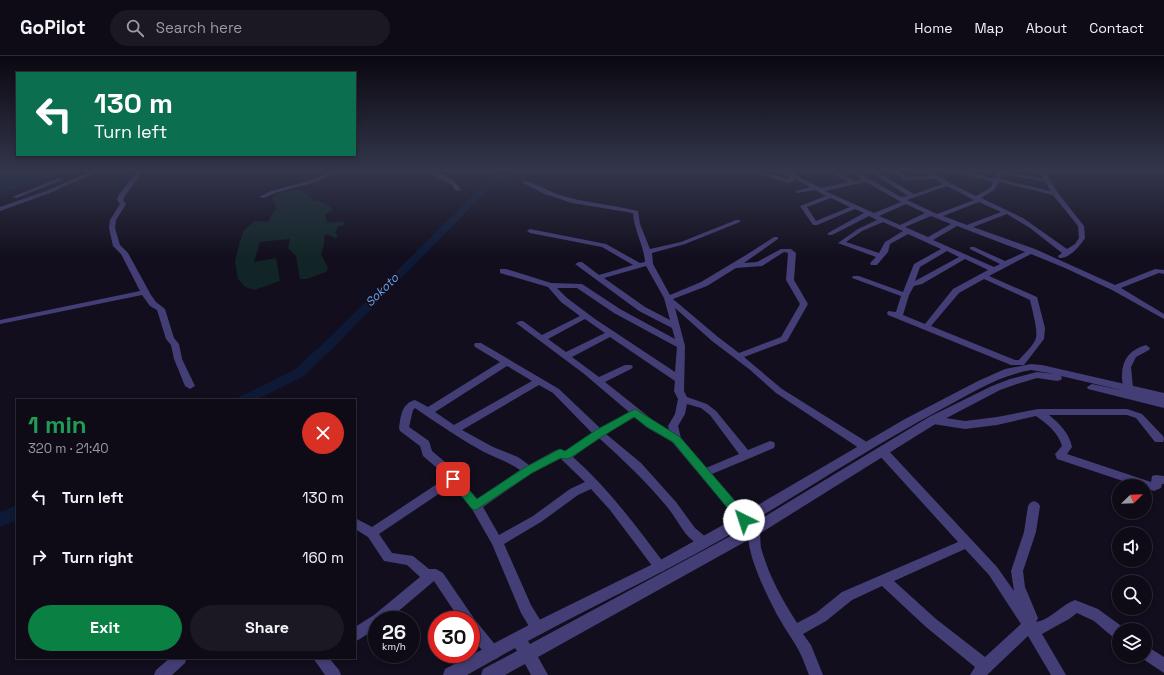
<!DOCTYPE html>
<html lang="en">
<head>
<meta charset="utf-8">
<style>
	:root { --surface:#0e0a16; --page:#1c1823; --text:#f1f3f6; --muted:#9b9aa1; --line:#2e2b35; --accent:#0b8043 }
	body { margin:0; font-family:"Space Grotesk",sans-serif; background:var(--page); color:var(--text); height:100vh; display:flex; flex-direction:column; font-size:15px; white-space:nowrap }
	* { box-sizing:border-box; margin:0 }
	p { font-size:13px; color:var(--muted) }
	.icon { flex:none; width:22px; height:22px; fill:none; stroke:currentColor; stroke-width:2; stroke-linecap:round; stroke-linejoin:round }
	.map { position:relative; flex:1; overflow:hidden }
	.panel { position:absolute; left:16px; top:343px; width:340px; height:260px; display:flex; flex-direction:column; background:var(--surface); border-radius:0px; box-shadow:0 2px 6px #0003,0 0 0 1px var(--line) }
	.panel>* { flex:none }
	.hud { position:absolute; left:16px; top:16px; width:340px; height:84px; border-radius:0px; box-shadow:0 2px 6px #0003,0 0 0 1px var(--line); background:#0b6e4f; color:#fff; overflow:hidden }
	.needle { width:26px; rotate:67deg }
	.fabs { position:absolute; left:1112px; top:423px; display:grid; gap:8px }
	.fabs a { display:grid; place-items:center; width:40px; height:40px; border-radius:50%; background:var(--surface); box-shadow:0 2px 6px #0003,0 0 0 1px var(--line); font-size:20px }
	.speed { position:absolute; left:368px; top:555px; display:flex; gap:8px; font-size:20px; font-weight:700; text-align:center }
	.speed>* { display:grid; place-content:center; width:52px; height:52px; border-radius:50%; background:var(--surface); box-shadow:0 2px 6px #0003,0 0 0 1px var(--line); line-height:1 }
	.speed small { font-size:10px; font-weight:400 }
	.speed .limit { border:6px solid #d22; background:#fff; color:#111 }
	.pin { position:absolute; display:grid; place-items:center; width:34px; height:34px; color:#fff; margin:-17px; border-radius:8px; box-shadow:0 2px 6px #0006 }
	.me { position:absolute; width:44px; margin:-22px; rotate:319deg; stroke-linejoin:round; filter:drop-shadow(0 0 3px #0008) }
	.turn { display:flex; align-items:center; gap:14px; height:84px; padding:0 12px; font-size:18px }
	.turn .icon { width:52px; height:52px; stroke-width:2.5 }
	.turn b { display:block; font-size:28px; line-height:34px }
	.round { display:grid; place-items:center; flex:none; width:42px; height:42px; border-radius:21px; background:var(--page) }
	.overview { display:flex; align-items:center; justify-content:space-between; height:68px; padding:0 12px }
	h1 { font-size:24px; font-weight:700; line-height:30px; color:#1e9e55 }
	.action { display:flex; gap:8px; margin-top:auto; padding:8px 12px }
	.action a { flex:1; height:46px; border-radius:24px; background:var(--accent); color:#fff; font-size:16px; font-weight:700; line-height:46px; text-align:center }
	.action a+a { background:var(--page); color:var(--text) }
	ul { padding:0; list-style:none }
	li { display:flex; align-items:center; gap:12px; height:60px; padding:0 12px }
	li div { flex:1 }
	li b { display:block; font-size:15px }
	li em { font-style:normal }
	header { display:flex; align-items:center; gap:24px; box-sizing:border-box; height:56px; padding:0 20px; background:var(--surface); border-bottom:1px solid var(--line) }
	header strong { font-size:19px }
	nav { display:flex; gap:22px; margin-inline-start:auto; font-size:14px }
	.search { width:280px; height:36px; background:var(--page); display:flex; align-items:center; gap:10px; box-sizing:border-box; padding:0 14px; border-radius:22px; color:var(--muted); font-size:15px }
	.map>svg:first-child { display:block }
	.green { fill:#122526 }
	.water { fill:#0e1936 }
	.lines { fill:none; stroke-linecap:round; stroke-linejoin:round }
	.river { fill:#0e1936; fill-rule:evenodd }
	.minor { fill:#443e77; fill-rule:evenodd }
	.tertiary { fill:#443e77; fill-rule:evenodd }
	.route { fill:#0b8043; stroke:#07532c }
	.labels { text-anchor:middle; stroke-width:4; stroke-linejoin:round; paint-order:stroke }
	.water-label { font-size:12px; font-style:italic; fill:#68a6ee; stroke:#120e1d }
</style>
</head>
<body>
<header>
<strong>GoPilot</strong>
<div class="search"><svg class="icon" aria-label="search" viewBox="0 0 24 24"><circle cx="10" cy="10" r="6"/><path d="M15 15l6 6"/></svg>Search here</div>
<nav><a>Home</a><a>Map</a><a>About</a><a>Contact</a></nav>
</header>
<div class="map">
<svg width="1164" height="619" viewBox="0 0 1164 619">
	<rect width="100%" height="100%" fill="#120e1d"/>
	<path class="green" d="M 297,133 L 303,135 L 314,145 L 324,146 L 333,153 L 325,159 L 327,166 C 334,168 339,164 345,166 L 344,169 L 337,171 L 337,174 L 335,176 L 338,180 L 335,182 L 327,178 L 324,180 L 324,189 L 321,198 L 328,212 L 326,216 L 307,223 L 300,223 L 296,200 L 288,192 L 290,183 L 260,186 L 254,206 L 276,202 L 280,225 L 254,234 L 245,231 L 238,223 L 235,205 L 240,185 L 244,174 L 255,165 L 268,166 L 276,152 L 272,142 L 280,137 Z"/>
	<path class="water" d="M 0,115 L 70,115 L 0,139 Z"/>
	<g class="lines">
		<path class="river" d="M 509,115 L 519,115 L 493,129 L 335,290 L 304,320 L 256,344 L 237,344 L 239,341 L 294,314 L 327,284 L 487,125 Z
			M 17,449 L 17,464 L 0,471 L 0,456 Z"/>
		<path class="minor" d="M 92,115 L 99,115 L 50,137 L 0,155 L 0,151 L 46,135 Z
			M 137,115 L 143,115 L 125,140 L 123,144 L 126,148 L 116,164 L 115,172 L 120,189 L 128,197 L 151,239 L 156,246 L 165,253 L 174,282 L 179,288 L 182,303 L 195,330 L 190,333 L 185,330 L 174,303 L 171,289 L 166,283 L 157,254 L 150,250 L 142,239 L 0,268 L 0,264 L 140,235 L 121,198 L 113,190 L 109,172 L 110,164 L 120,148 L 117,144 L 118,140 Z
			M 331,115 L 338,115 L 316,126 L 275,137 L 264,142 L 259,141 L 271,135 L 312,124 Z
			M 425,115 C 437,113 455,124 461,134 L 456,135 L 452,129 Z
			M 751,115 L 759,115 L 788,123 L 790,121 L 770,115 L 778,115 L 792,118 L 795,116 L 798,118 L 797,120 L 821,132 L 848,126 L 830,116 L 829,115 L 835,115 L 854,125 L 862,123 L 850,115 L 856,115 L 901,141 L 908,140 L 871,116 L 870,115 L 876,115 L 914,138 L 943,128 L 935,123 L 905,124 L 893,115 L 899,115 L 908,121 L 931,120 L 925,115 L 931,115 L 952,128 L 976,140 L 990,132 L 993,126 L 956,116 L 955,115 L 963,115 L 994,123 L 1000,115 L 1043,123 L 1039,115 L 1045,115 L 1058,137 L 1084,170 L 1085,182 C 1080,190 1069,203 1059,202 L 1058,200 L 1062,197 L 1030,172 L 1007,158 L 973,171 L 1035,193 L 1115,229 L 1155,213 L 1164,214 L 1164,218 L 1159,217 L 1121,232 L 1164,258 L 1164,263 L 1112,234 L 1065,212 L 1031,198 L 989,220 L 1037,241 L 1045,272 L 1044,283 L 1024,309 L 1011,309 L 888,259 L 887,257 L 888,255 L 896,256 L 901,240 L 852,222 L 853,220 L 859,220 L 903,236 L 914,208 L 941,193 L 908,178 L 890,188 L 888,196 L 877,209 L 871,209 L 870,207 L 876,201 L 838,187 L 858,173 L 877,164 L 869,160 L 832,179 L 828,179 L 828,177 L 864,157 L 855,153 L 817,169 L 813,169 L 800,150 L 826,140 L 815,134 L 796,137 L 796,135 L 810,131 L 795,123 L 793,126 L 788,127 ZM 1003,118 L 1046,126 L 1050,135 L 1000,123 ZM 866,126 L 901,146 L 874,157 L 825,135 ZM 999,126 L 1053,139 L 1078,170 L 1079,182 L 1075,188 L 1067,193 L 1023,162 L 981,142 L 994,134 ZM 947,130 L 974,144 L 937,158 L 907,144 ZM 831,142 L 850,151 L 816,165 L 807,151 ZM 979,146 L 1001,156 L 967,169 L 943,160 ZM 906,148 L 925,157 L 900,169 L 879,160 ZM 931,160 L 951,168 L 928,181 L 905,171 ZM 883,166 L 903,175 L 885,186 L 879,197 L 846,186 L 862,175 ZM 957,170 L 1025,196 L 1005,205 L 974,191 L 970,191 L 970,193 L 1000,208 L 994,211 L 933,184 ZM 947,195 L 959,201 L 915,225 L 920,211 ZM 965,203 L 988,214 L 953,233 L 925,268 L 903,259 L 909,239 L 914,230 L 922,228 ZM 984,223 L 1030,244 C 1032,254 1038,273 1036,282 C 1034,289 1024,298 1019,304 L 1015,304 L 931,270 L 959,237 Z
			M 59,122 L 64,123 L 17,142 L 12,141 Z
			M 523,125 C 531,124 548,135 557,138 C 583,147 611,148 638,155 L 640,168 L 650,193 L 681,186 L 736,164 L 740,164 L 740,166 L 685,188 L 652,197 L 653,208 L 670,239 L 701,226 L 746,199 L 774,181 L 778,181 L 778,183 L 744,207 L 757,206 L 781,193 L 791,193 L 796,197 L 794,224 L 808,248 L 787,285 L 744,301 L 782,333 L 870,388 L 871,391 L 870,394 L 862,394 L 776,337 L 749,313 L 712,285 L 675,252 L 685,290 L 684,335 L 687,341 L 707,348 L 716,355 L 748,394 L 770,385 L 774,386 L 775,389 L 774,392 L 712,418 L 748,461 L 750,464 L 748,467 L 744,469 L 740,467 L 672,386 L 646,371 L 635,361 L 606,378 L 641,407 L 676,446 L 695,472 L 707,482 L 709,486 L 707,490 C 704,491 702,491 699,489 C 684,481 678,464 668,452 C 647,426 623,404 599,382 L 573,401 C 608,432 636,470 664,507 L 666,511 L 664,515 L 660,516 L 656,515 L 610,454 L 591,433 L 578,439 L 541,466 L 504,488 L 531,549 L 545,572 L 543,577 L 538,578 L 533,577 L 521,557 L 492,488 L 472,453 L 452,429 L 379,478 L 392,497 L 413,500 L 429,513 L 436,513 L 443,517 L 475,564 L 498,592 L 500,597 L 498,602 L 493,604 L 488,602 L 471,580 L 471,564 L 460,564 L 434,525 L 388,564 L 377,564 L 377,572 L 355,586 L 355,571 L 374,559 L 420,521 L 407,509 L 384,505 L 368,481 L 355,473 L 355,462 L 372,471 L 446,422 L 437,412 L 423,400 L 420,390 L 400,375 L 399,372 C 401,360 401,348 415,344 L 428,351 L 500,306 L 475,291 L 474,289 L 475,287 L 481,287 L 559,333 L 600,372 L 629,356 L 583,317 L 516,267 L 520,265 L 523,265 L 542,279 L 580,260 L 561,246 L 548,231 L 500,217 L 500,213 L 506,213 L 551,227 L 582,228 L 620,253 L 675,283 L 672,272 L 639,255 L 575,208 L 579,206 L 582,206 L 599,219 L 633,209 L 602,191 L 530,177 L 527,175 L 530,173 L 606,188 L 640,207 L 645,206 C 644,189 634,175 633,157 L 572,147 L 545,138 L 523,127 ZM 784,196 L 788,197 L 786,224 L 800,248 L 781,281 L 739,297 L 718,281 L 673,243 L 707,230 L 736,212 L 762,210 ZM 646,210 L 664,242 L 670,264 L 645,251 L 604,222 ZM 557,232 L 577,232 L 614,257 L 677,291 L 675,316 L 595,263 L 567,242 ZM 585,263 L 605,277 L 566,296 L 548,283 ZM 610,281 L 675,325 L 674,335 L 678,343 L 675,358 L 668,370 L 669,374 L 654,365 L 605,326 L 631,313 L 633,311 L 631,309 L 625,309 L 599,321 L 572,301 ZM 507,310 L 532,325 L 454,369 L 435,356 ZM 539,329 L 553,337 L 592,377 L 566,395 L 560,393 L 556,394 L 529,409 L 518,401 L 493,391 L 462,374 ZM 687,348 L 701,352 L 710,359 L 739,398 L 706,412 L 681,382 L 678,370 L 685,358 ZM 415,352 C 437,367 460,383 484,396 C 496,402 509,406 520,414 L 477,443 L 445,406 L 432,395 L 429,385 L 409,371 L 413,354 ZM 560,402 L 585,426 L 570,433 L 533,460 L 499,479 L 483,451 L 532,417 Z
			M 1146,289 L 1150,292 L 1149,294 L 1136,301 L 1131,311 L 1133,332 L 1131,334 L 1125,334 C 1122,329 1122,324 1122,319 C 1122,303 1131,293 1146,289 Z
			M 1038,353 L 1127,353 L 1142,358 L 1163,380 L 1164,383 L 1163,386 L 1155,386 L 1136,362 L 1127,359 L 1049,359 C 1060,368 1069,377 1072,391 L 1067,398 L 1151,426 L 1152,420 L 1156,419 L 1164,420 L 1164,428 L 1162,428 L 1161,432 L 1154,435 L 1145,432 L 1145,430 L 1138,430 L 1057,403 L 1055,398 L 1062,390 C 1058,376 1047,368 1036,360 L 997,369 L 965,373 L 933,368 L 929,366 L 928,364 L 929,362 L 933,360 L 965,365 L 997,361 Z
			M 883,392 L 887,393 L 997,511 L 1014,535 L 1011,515 L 1024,476 L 1028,450 L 1030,447 L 1034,445 L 1038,447 L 1040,450 L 1036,476 L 1023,515 L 1025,531 L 1038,562 L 1036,566 C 1050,564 1061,549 1075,544 L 1098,553 L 1124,572 L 1124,574 L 1119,574 L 1119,583 L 1114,582 L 1094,565 L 1077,557 L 1069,563 L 1042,578 L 1066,619 L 1051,619 L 1028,580 L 987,619 L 970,619 L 975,611 L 926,571 L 882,530 L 852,544 L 826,565 L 803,578 L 811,589 L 823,619 L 809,619 C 806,612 804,605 801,599 C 795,586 786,575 779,562 C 769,544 741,489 750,471 L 754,469 L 758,471 C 762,478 759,487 762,495 C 769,520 783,545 797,567 L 816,557 L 842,536 L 958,486 L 879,399 L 878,396 L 879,393 ZM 965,493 L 989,519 L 1021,568 L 985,601 L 936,563 L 894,525 Z
			M 1145,589 L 1164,601 L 1164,617 L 1140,601 L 1145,600 Z
			M 170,602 L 187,602 L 185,607 L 172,619 L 154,619 L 156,614 Z
			M 313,602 L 329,602 L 339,614 L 341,619 L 325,619 Z"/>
		<path class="tertiary" d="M 1031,308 L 1042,309 L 1164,337 L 1164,352 L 1088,333 L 1087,331 L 1092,328 L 1125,335 L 1061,320 L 1062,322 L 1061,324 L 1057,325 L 1037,322 L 1017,328 L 1000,334 L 937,367 L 759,478 L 538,601 L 548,619 L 531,619 L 525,608 L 505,619 L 481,619 L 483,613 L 517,595 L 515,592 L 467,619 L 443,619 L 445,613 L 533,567 L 655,507 L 739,460 L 905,363 L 978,325 L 1005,313 ZM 1031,314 L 1055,318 L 1037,316 L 1010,323 L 992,330 L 929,361 L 749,470 L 530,588 L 528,585 C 602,545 678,510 750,467 C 813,429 875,389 940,354 C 970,338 997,320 1031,314 Z"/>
	</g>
	<linearGradient id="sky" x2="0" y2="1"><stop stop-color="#0a0810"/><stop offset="0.57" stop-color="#33364c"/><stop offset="1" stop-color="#33364c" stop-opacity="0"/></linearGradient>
	<rect width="1164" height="201" fill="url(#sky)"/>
	<path class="route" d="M 635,353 L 680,381 L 748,460 L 750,464 L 748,467 L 744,468 L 740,467 L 673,386 L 647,371 L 634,361 L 603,380 L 570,402 L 566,403 L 561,402 L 532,417 L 476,454 L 472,453 L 448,423 L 449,420 L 453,419 L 457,420 L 477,443 L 524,412 L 556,395 L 560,393 L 565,395 L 596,374 Z"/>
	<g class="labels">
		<g class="water-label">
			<text transform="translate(382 234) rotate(-45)" y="4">Sokoto</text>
		</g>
	</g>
</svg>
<div class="fabs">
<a><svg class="needle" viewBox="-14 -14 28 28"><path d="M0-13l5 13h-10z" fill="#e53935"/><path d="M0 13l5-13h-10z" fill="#9b9aa1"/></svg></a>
<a><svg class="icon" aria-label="sound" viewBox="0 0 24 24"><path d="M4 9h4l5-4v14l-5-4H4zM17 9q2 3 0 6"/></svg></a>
<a><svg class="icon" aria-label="search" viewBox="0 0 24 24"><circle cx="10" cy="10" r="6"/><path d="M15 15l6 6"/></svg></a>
<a><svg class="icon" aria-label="layers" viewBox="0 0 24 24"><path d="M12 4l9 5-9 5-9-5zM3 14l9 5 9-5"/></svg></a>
</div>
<div class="speed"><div>26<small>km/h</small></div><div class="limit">30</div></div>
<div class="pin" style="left:453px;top:423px;background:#d93025"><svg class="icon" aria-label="arrive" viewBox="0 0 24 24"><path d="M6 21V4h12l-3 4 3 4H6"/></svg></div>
<svg class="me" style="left:744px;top:464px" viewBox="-20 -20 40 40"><circle r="19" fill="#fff"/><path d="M0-13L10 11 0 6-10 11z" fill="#0b8043"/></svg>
<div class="hud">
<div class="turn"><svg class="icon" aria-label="left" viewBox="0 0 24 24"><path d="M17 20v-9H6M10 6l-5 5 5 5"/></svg><div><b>130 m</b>Turn left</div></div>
</div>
<section class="panel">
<div class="overview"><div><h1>1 min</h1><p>320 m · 21:40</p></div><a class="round" style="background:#d93025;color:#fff"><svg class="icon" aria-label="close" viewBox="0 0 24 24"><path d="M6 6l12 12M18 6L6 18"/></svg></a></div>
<ul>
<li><svg class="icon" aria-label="left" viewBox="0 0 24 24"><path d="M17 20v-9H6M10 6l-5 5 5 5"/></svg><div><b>Turn left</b></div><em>130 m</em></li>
<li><svg class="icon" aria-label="right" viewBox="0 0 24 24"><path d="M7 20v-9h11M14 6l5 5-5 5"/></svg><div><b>Turn right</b></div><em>160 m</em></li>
</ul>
<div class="action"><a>Exit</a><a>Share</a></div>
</section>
</div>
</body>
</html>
